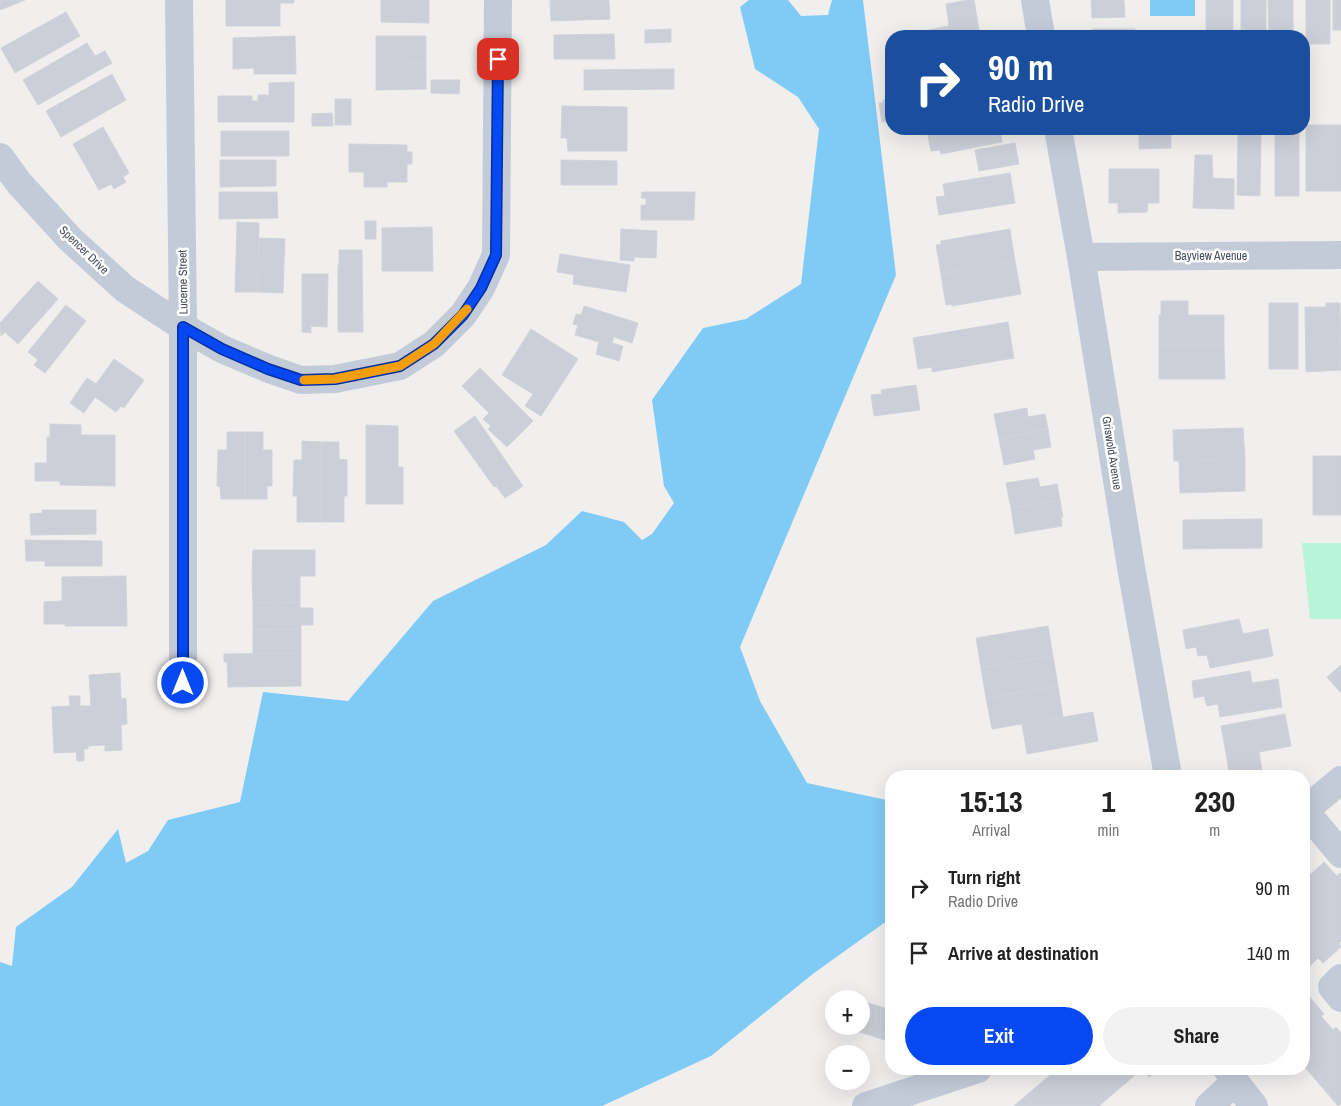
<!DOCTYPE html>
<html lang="en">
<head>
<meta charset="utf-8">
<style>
	:root { --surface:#fff; --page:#f2f2f2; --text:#222; --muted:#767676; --accent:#0649f3 }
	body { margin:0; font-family:"Archivo Narrow",sans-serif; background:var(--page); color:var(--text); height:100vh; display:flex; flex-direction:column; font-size:19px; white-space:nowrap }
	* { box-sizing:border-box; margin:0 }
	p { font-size:16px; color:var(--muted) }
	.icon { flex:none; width:28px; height:28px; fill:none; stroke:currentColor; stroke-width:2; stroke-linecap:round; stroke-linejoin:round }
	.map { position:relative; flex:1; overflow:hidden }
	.sheet { position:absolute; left:885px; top:770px; width:425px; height:305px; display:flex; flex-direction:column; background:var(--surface); border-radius:20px; box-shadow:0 5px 20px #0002 }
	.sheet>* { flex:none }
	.top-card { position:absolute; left:885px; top:30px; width:425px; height:105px; border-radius:20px; box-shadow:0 5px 20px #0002; background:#1a4fa0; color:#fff; overflow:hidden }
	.fabs { position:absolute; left:825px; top:990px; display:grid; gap:10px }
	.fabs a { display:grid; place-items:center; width:45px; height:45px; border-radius:50%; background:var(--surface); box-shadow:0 5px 20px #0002; font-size:25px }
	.pin { position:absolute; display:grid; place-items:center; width:42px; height:42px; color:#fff; margin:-21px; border-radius:10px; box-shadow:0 2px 8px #0006 }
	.me { position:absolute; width:55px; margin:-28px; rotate:0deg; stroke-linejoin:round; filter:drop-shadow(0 0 4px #0008) }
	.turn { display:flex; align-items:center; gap:18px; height:105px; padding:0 20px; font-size:22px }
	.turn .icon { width:65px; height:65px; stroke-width:2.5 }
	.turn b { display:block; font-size:35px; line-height:42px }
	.eta { display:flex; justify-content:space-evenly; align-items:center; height:85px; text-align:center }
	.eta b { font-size:30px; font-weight:700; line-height:35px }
	.cta { display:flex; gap:10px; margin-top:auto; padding:10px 20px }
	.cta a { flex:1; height:58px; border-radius:30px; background:var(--accent); color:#fff; font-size:20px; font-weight:700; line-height:58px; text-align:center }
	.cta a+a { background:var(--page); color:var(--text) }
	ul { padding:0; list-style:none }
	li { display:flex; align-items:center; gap:15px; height:65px; padding:0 20px }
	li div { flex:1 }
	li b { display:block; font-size:19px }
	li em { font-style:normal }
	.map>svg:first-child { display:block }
	.green { fill:#b7f4d8 }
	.water { fill:#80cbf5 }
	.building { fill:#cccfd7; stroke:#d1d3db }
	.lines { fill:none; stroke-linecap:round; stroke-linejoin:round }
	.minor { stroke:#c3cbd8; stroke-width:28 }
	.route-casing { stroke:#042f9e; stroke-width:12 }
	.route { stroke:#0649f3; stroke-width:9 }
	.slow { stroke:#f59e0b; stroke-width:9 }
	.labels { text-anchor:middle; stroke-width:5; stroke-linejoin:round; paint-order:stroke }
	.street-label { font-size:12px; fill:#444e5e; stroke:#fff }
</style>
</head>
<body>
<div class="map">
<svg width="1341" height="1106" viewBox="0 0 1341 1106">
	<rect width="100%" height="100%" fill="#f1eeee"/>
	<path class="green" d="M 1302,543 L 1341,543 L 1341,619 L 1310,619 Z"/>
	<path class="water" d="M 749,0 L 788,0 L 801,16 L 828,15 L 832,0 L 863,0 L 896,275 L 740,647 L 760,701 L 807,783 L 891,801 L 891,918 L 814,973 L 711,1056 L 602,1106 L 0,1106 L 0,962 L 12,966 L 16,927 L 72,887 L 118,829 L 126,863 L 148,851 L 168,820 L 240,802 L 263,692 L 348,701 L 433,601 L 546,545 L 582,511 L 624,522 L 642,540 L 652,534 L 674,503 L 664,486 L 652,400 L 703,328 L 746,319 L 801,284 L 819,129 L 798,97 L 755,69 L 740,7 Z
		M 1150,0 L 1195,0 L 1195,16 L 1150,16 Z"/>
	<path class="building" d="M 0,0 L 25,0 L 0,10 Z
		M 226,0 L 294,0 L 294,3 L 280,3 L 280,26 L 226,26 Z
		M 381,0 L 429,0 L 429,23 L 381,22 Z
		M 550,0 L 609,0 L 610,19 L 551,21 Z
		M 968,0 L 974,0 L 980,36 L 918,36 L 917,32 L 949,26 L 946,4 Z
		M 1091,0 L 1124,0 L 1125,17 L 1092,18 Z
		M 1206,0 L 1233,0 L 1233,33 L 1206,33 Z
		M 1241,0 L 1266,0 L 1266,36 L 1241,36 Z
		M 1268,0 L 1293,0 L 1293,36 L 1269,36 Z
		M 1306,0 L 1330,0 L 1330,44 L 1306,44 Z
		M 1333,0 L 1341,0 L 1341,30 L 1333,30 Z
		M 66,12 L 80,36 L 15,73 L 1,48 Z
		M 671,29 L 671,42 L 645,43 L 645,30 Z
		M 1092,29 L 1135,29 L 1135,35 L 1147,35 L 1147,36 L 1092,36 Z
		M 614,34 L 615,59 L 554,59 L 554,35 Z
		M 295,36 L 296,74 L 254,74 L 254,68 L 233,69 L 233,38 Z
		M 376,36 L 426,36 L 426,63 L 376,64 Z
		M 87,43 L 95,56 L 105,51 L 112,63 L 38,105 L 23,80 Z
		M 426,63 L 426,89 L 376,90 L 376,64 Z
		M 674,69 L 674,89 L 584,90 L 584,70 Z
		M 112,74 L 126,100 L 61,137 L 46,111 Z
		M 431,80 L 460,80 L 459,94 L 431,93 Z
		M 294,82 L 294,122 L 218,122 L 218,96 L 252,96 L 252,101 L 258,101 L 258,95 L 269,95 L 269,83 Z
		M 335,99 L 351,99 L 351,125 L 335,125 Z
		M 891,99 L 891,121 L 882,122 L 879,103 L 883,103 L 883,100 Z
		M 562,106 L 627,107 L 627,151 L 568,151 L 567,138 L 561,138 Z
		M 332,113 L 333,126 L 312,126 L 312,114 Z
		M 1306,125 L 1341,125 L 1341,191 L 1306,191 Z
		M 103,127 L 129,173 L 123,177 L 126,182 L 114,189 L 111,184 L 99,190 L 73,144 Z
		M 937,129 L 1000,129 L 1002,142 L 941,154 L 940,150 L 931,151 L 927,131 Z
		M 1139,129 L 1171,129 L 1171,148 L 1139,149 Z
		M 221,131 L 289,131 L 289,156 L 221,156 Z
		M 1238,132 L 1261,133 L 1260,196 L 1237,195 Z
		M 1275,132 L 1299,132 L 1299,196 L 1275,196 Z
		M 1015,143 L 1019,164 L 979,171 L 975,150 Z
		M 349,144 L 407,145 L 407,152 L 412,152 L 412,164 L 407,164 L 407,182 L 387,182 L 387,187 L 364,187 L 364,172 L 349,172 Z
		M 1195,155 L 1212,155 L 1213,178 L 1234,179 L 1234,209 L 1193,208 Z
		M 220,160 L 276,160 L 276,186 L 220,187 Z
		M 561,160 L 617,161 L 617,185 L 561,185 Z
		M 1109,169 L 1159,169 L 1159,203 L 1148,203 L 1147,212 L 1118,213 L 1118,203 L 1109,203 Z
		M 1010,173 L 1015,203 L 939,215 L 936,197 L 945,196 L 943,184 Z
		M 219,192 L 277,192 L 278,218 L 219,219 Z
		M 642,192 L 695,192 L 694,220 L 641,220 L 641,205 L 646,205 L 646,198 L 641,198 Z
		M 365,221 L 376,221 L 376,239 L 365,239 Z
		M 237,222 L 259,223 L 258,292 L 235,292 Z
		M 432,227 L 433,271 L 382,271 L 382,228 Z
		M 621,229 L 657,231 L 656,258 L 634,257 L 634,261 L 620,260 Z
		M 1010,229 L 1015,261 L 941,274 L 936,245 L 941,244 L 941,241 Z
		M 259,238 L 285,239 L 283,293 L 258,292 Z
		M 339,250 L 362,250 L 363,332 L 338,332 L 338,265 L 339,265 Z
		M 560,254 L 630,265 L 626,292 L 573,284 L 574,275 L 557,272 Z
		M 1015,261 L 1021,294 L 952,306 L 952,304 L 946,305 L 941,274 Z
		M 302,274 L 328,274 L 327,327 L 311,326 L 311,333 L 302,332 Z
		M 38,281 L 58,299 L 18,344 L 5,332 L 1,336 L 0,323 Z
		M 1161,301 L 1188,301 L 1188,315 L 1224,315 L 1224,346 L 1159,346 L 1159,315 L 1161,315 Z
		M 1269,303 L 1298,303 L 1298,369 L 1269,369 Z
		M 1326,303 L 1340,303 L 1341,370 L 1306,372 L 1305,307 L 1326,307 Z
		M 66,305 L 86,321 L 45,373 L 34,365 L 38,360 L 28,352 Z
		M 584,306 L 638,323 L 632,343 L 614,337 L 612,343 L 623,346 L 619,361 L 596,354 L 599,342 L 575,335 L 578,325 L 573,324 L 576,314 L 581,315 Z
		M 1008,322 L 1014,358 L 932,372 L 932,367 L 918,369 L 913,338 Z
		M 531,329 L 578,359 L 541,416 L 525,406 L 533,394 L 502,375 Z
		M 1159,346 L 1224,346 L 1225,379 L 1159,379 Z
		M 114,359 L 144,380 L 124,408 L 121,406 L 116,412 L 95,397 L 84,413 L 70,403 L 87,378 L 96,384 Z
		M 480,368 L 533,421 L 507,447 L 488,429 L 491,426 L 483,419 L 489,413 L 462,386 Z
		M 916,385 L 920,410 L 874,416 L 871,395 L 882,394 L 881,390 Z
		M 1027,408 L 1028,417 L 1045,414 L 1048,429 L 999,439 L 994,414 Z
		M 475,416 L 523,486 L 505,498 L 496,486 L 494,487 L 454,431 Z
		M 50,424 L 81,425 L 81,435 L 115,435 L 115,486 L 60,485 L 60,481 L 35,481 L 35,463 L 47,463 L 47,437 L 50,437 Z
		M 366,425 L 398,426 L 398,467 L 403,467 L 403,504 L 366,504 Z
		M 1243,428 L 1245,459 L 1174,461 L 1173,430 Z
		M 1048,429 L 1051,447 L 1033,450 L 1035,459 L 1004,465 L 999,439 Z
		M 227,432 L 245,432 L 245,499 L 221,499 L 220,487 L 217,486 L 218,450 L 227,450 Z
		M 245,432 L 263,432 L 263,450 L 272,450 L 272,486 L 267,486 L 267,499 L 245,499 Z
		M 302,441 L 321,442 L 321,522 L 297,522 L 297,496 L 293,496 L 294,460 L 302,460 Z
		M 321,442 L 339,442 L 339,459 L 347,460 L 347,496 L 344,496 L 344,522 L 321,522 Z
		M 1313,456 L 1341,456 L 1341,515 L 1313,515 Z
		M 1245,459 L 1245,491 L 1180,493 L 1179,461 Z
		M 1038,478 L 1040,487 L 1057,484 L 1060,500 L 1011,508 L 1006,483 Z
		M 1060,500 L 1063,517 L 1061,517 L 1062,526 L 1015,534 L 1011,508 Z
		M 42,510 L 96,510 L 96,534 L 31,535 L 30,514 L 43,513 Z
		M 1262,519 L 1262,548 L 1183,549 L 1183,520 Z
		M 25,540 L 102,541 L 102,566 L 45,566 L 45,561 L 26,561 Z
		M 253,550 L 315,550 L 315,576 L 252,576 Z
		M 126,576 L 127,626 L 65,626 L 65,624 L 44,624 L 44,602 L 62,601 L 62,577 Z
		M 252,576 L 300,576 L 300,602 L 253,603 Z
		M 300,602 L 300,608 L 313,608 L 313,625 L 301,625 L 301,629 L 253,630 L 253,603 Z
		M 1239,619 L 1243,634 L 1268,629 L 1273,656 L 1210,668 L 1207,655 L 1198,656 L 1196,647 L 1186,649 L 1183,630 Z
		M 1048,626 L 1053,656 L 981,668 L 976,638 Z
		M 301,629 L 301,653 L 253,654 L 253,630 Z
		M 301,653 L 301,686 L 228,687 L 227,662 L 224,662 L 224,654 Z
		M 1053,656 L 1058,686 L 986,698 L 981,668 Z
		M 1341,665 L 1341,693 L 1327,677 Z
		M 1250,671 L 1252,683 L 1278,679 L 1282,707 L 1220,717 L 1218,704 L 1207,706 L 1204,696 L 1194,698 L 1192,681 Z
		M 120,673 L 121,699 L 126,698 L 127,724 L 121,725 L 122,750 L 105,751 L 105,745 L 88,746 L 88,749 L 84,749 L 84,761 L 77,761 L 76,752 L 54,753 L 52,707 L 70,706 L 69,696 L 80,696 L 80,706 L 91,706 L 89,675 Z
		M 1058,686 L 1063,717 L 992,729 L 986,698 Z
		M 1093,712 L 1098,741 L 1027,754 L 1022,724 Z
		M 1285,714 L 1291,746 L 1259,752 L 1263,776 L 1230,776 L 1221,726 Z
		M 1324,862 L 1337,876 L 1340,873 L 1341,874 L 1341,941 L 1339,942 L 1341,947 L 1323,963 L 1318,958 L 1310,966 L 1307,963 L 1304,967 L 1304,876 L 1306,874 L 1308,877 Z
		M 1304,990 L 1324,1014 L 1321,1016 L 1333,1030 L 1336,1027 L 1341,1033 L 1341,1104 L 1338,1106 L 1304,1066 Z
		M 862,1001 L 891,1010 L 891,1042 L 853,1030 L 854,1026 L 861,1026 Z
		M 1057,1069 L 1142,1069 L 1099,1106 L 1014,1106 Z
		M 1142,1069 L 1158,1069 L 1149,1077 Z"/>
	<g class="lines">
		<path class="minor" d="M 179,0 L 183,327 L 183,683
			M 1035,0 L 1041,36
			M 1058,129 L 1081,257 L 1131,567 L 1168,776
			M 0,157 L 19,183 L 70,239 L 125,289 L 183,327 L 222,349 L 269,369 L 301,380 L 335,379 L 400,366 L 434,344 L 463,315 L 481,288 L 496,255 L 498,0
			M 1081,257 L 1341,255
			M 1304,811 L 1341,780
			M 1305,811 L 1341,854
			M 1341,978 L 1332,987 L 1341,998
			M 1227,1069 L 1235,1082 L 1254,1106
			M 866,1106 L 978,1069
			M 1209,1106 L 1235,1082"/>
	</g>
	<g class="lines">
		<defs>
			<path id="route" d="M 183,683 L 183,327 L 222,349 L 268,369 L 301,380 L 335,379 L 400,366 L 434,344 L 463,315 L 481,288 L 496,255 L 498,59"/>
		</defs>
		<use href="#route" class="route-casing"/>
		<use href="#route" class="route"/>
		<path class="slow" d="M 304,380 L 335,379 L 400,366 L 434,344 L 467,309"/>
	</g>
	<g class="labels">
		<g class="street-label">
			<text transform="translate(84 250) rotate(44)" y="4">Spencer Drive</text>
			<text x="1211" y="260">Bayview Avenue</text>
			<text transform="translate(183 282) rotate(-91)" y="4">Lucerne Street</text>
			<text transform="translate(1112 453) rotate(81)" y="4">Griswold Avenue</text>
		</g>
	</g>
</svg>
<div class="fabs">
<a>+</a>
<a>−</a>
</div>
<div class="pin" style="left:498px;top:59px;background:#d93025"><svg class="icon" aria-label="arrive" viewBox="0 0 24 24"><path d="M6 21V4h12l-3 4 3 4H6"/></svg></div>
<svg class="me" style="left:183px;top:683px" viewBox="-20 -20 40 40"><circle r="17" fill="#0649f3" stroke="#fff" stroke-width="3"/><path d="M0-11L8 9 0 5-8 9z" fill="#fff"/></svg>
<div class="top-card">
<div class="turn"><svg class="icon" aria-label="right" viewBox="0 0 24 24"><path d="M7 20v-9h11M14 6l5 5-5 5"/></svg><div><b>90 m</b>Radio Drive</div></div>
</div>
<section class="sheet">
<div class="eta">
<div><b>15:13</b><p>Arrival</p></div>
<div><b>1</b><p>min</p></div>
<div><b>230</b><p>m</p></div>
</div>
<ul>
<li><svg class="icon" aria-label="right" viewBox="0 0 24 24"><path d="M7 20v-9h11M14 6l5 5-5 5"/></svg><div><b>Turn right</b><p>Radio Drive</p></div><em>90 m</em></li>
<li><svg class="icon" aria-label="arrive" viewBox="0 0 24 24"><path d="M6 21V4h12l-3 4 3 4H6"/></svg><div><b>Arrive at destination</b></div><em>140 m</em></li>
</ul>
<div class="cta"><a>Exit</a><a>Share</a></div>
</section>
</div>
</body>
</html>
